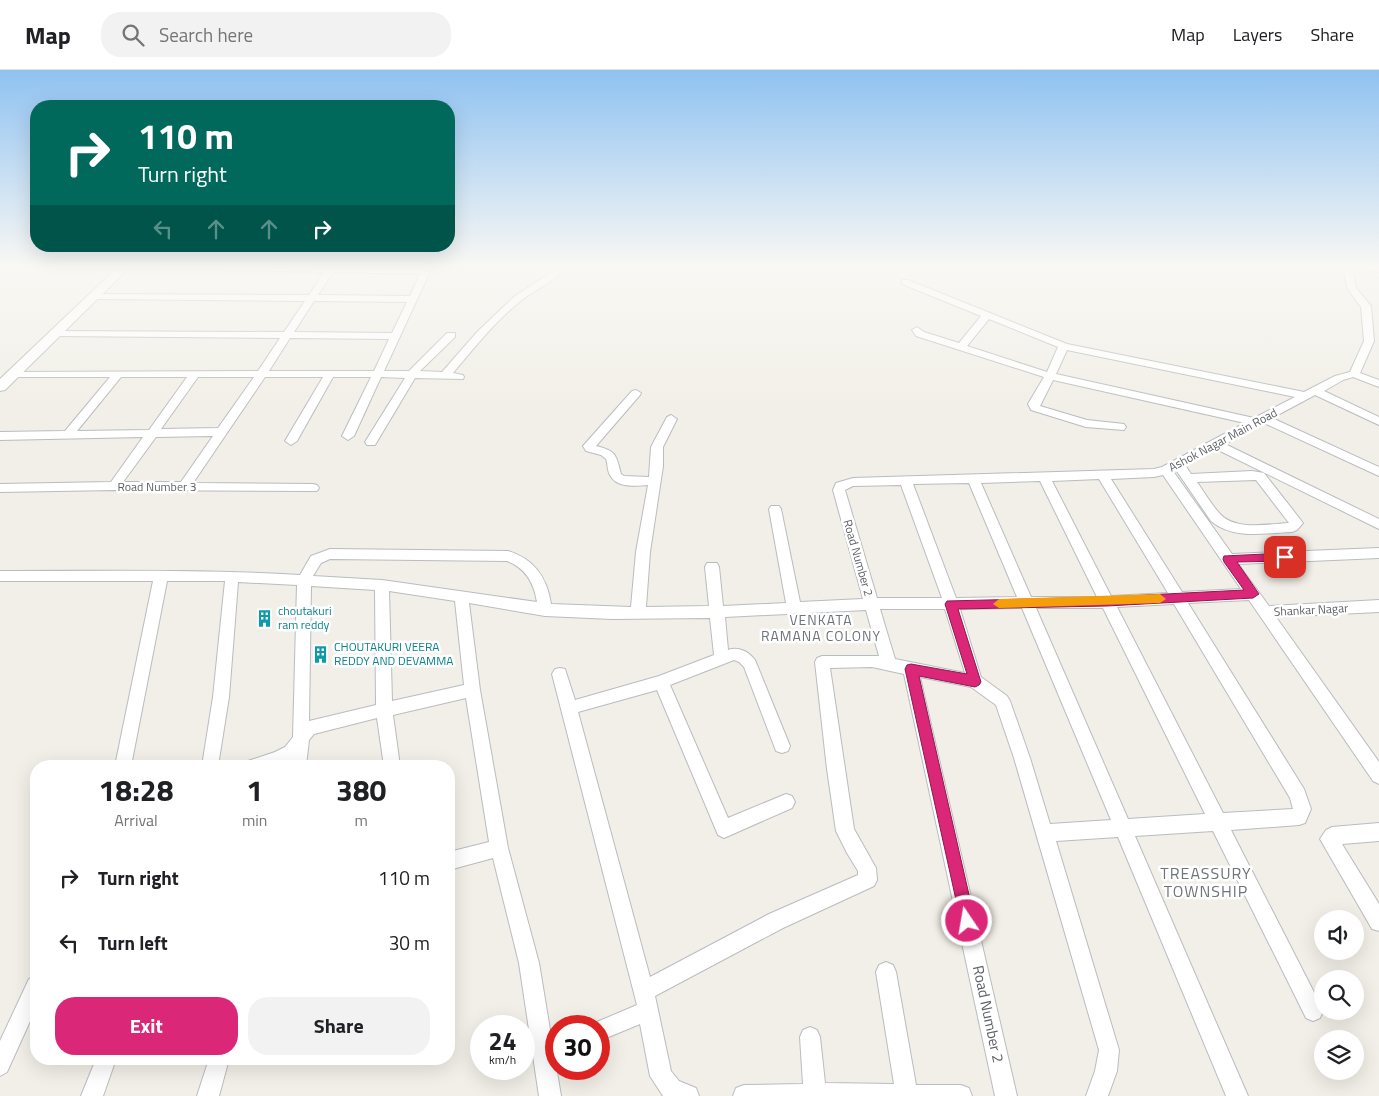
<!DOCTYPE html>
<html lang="en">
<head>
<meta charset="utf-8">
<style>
	:root { --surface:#fff; --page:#f2f2f2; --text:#202124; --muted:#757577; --line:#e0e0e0; --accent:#db2777 }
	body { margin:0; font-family:"Titillium Web",sans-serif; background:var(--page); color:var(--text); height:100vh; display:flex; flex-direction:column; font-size:19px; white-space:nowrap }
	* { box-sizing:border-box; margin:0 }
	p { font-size:16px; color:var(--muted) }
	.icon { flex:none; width:28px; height:28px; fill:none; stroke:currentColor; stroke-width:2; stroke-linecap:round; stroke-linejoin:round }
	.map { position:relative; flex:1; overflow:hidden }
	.drawer { position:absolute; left:30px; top:690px; width:425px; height:305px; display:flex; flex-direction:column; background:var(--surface); border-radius:20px; box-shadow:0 5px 20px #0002 }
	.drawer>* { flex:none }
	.top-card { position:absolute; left:30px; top:30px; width:425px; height:152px; border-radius:20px; box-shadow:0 5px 20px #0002; background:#00695c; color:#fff; overflow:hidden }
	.tools { position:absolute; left:1314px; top:840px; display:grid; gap:10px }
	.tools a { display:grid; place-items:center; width:50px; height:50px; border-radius:50%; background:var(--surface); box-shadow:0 5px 20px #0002; font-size:25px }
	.speed { position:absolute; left:470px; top:945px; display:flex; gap:10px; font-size:25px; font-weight:700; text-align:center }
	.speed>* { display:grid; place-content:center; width:65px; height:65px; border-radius:50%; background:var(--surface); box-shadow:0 5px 20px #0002; line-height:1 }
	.speed small { font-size:12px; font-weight:400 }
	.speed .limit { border:8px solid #d22; background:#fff; color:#111 }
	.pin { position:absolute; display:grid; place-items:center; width:42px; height:42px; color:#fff; margin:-21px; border-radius:10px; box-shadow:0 2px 8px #0006 }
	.me { position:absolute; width:55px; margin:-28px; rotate:348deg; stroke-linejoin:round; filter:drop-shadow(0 0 4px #0008) }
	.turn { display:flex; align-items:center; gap:18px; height:105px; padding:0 25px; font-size:22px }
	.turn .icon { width:65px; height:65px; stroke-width:2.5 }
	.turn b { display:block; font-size:35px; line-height:42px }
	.lanes { display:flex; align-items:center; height:48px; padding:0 25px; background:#0003; justify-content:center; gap:25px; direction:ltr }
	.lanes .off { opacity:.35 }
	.eta { display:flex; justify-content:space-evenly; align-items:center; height:85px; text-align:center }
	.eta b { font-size:30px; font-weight:700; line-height:35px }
	.cta { display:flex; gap:10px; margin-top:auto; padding:10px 25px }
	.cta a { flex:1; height:58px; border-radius:20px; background:var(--accent); color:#fff; font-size:20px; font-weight:700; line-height:58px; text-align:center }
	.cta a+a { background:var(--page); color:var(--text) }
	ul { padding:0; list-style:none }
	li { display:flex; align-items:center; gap:15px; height:65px; padding:0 25px }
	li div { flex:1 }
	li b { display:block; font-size:19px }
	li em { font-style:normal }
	header { display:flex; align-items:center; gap:30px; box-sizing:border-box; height:70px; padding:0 25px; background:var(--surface); border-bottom:1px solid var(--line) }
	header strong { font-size:24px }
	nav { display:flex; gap:28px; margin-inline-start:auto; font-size:18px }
	.search { width:350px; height:45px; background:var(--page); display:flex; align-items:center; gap:12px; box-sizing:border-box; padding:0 18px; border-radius:20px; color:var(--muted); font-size:19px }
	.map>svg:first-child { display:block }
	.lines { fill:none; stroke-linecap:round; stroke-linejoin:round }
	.minor-casing { stroke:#b9bcc0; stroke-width:2 }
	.tertiary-casing { stroke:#b9bcc0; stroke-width:2 }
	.minor { fill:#fff; fill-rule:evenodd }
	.tertiary { fill:#fff; fill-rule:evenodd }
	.route { fill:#db2777; stroke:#8e194d }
	.slow { fill:#f59e0b }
	.labels { text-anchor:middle; stroke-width:5; stroke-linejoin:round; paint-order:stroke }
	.street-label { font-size:12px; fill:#5e6267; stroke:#fff }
	.culture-label { font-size:12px; fill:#0d838f; stroke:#fff; text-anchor:start }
	.neighbourhood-label { font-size:14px; letter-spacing:1px; fill:#6f7479; stroke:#fff }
	.near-street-label { font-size:15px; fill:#5e6267; stroke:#fff }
	.near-neighbourhood-label { font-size:16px; letter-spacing:1px; fill:#6f7479; stroke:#fff }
</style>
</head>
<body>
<header>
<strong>Map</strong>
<div class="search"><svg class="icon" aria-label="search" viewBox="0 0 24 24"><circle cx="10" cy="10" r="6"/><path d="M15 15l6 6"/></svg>Search here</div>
<nav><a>Map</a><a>Layers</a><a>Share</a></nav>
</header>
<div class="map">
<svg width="1379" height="1026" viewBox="0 0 1379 1026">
	<rect width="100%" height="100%" fill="#f1efe7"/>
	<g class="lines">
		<defs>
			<path id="minor" d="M 118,195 L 337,195 L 336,197 L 423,198 L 425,195 L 433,195 L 384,301 L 409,301 L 447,263 L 455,263 L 455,267 L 420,301 L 442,302 L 478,261 L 515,226 L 556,199 L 559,195 L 567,195 C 557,211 537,218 522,230 C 496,250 474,278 453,303 L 463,305 L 464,307 L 463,309 L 415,308 L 375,375 L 367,375 L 365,372 L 405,308 L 381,307 L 354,366 L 348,370 L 342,366 L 371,307 L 333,307 L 297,371 L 291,375 L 285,371 L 323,307 L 265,307 L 193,413 L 313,414 L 317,415 L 319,418 L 317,421 L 114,420 L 0,422 L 0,414 L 111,412 L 143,367 L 0,370 L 0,362 L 65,361 L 110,307 L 12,307 L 7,304 L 8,302 L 258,301 L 280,268 L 55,266 L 50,263 L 51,261 L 284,262 L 305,231 L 94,229 L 91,228 L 91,224 L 309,225 L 324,202 L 122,198 ZM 333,202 L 420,204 L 410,226 L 318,225 ZM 314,231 L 407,232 L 392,263 L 294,262 ZM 290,268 L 389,269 L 374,301 L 269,301 ZM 121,307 L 187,307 L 149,360 L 77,361 ZM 198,307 L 254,307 L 218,358 L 161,359 ZM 213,366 L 181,412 L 123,412 L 156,367 Z
				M 1343,195 L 1351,195 L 1356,218 L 1371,236 L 1374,271 L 1360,303 L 1379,310 L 1379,317 L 1353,307 L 1343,310 L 1324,321 L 1379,347 L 1379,355 L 1315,325 L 1272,348 L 1379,397 L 1379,406 L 1264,353 L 1225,374 L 1379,449 L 1379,459 L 1216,379 L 1185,395 L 1191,404 L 1252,401 L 1264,403 L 1303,453 L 1297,460 L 1292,462 C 1266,463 1233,470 1211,451 L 1176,400 L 1173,401 L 1232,484 L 1379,478 L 1379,488 L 1238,494 L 1269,536 L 1379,530 L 1379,542 L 1276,547 L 1379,692 L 1379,714 L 1373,711 L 1249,530 L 1188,533 L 1304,719 L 1311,739 L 1305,753 L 1299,755 L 1231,760 L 1320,934 L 1323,941 L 1320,948 L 1313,951 L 1306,948 L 1213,761 L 1135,766 L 1248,1026 L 1226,1026 L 1118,767 L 1056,771 L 1119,980 L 1117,1001 L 1108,1026 L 1086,1026 L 1095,1001 L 1099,980 L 1014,688 L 996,635 L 971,617 L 920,607 L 1017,1026 L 995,1026 L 904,604 L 872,597 L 830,598 L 854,759 L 876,798 L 877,810 L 874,816 L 783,858 L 655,926 L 671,1001 L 679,1011 L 696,1018 L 699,1026 L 663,1026 L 650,1006 L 640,954 L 599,971 L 599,956 L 591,956 L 592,954 L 637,935 L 552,604 L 555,599 L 560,598 L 565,599 L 575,630 L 659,606 L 714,585 L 710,548 L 612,549 L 545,546 L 469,533 L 480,620 L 508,778 L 539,893 L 561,1026 L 539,1026 L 519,893 L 493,788 L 449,800 L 449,782 L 489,772 L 466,628 L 393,645 L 400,696 L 384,696 L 377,648 L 314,664 L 309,670 L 306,696 L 290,696 L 290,691 L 279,696 L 246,696 L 248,691 L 275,682 L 285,677 L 293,667 L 297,515 L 238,512 L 229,627 L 218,696 L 202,696 L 213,627 L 225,511 L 167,511 L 131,696 L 115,696 L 153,511 L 0,511 L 0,501 C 100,501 200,499 300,505 L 311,486 L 330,479 L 508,481 C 534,489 547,507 551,534 L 631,537 L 636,482 L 648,415 C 636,416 616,418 610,405 C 607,400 608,394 606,389 L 601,385 L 586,381 L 583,376 L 632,321 L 636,320 L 641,323 L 640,325 L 596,376 C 616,381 616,384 621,404 L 624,406 L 649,407 L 651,377 L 667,347 L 671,345 L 677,349 L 663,377 L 663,396 L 650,482 L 646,537 L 709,536 L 705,497 L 707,493 L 717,493 L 719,497 L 723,536 L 786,533 L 769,439 L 771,436 L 779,436 L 781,439 L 800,532 L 863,529 L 833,420 L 836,413 L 853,408 L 1154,399 L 1162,397 L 1245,353 L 1053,310 L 1040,336 L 1087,350 L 1124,354 L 1126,357 L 1124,360 L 1086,357 L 1031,340 L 1028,334 L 1044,307 L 916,266 L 912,260 L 917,257 L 924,262 L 959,273 L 981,246 L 902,214 L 902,210 L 908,210 L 1067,274 L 1304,322 L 1335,306 L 1350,302 L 1364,271 L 1361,237 L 1347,218 ZM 989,249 L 1058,277 L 1047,302 L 967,276 ZM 1067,280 L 1295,327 L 1254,348 L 1056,304 ZM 1163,405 L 1241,519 L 1182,522 L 1111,409 L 1154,407 ZM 1099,409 L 1168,523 L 1111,526 L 1052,411 ZM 1256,410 L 1289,453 C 1269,454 1235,461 1220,444 C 1211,434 1204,422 1197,412 ZM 1040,411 L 1097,527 L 1031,527 L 981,413 ZM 969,413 L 1017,527 L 956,528 L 913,414 ZM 901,415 L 942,528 L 877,528 L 845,420 L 853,416 ZM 330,489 L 507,491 C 526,498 534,513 537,532 L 382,510 L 313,506 L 321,493 ZM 311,516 L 375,520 L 376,635 L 309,651 ZM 389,521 L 455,531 L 464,615 L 392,631 ZM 1174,534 L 1290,728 L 1293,739 L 1223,743 L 1117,537 ZM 1022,538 L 1111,750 L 1050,754 L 1030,688 L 1010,631 L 1007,626 L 981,607 L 960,539 ZM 1036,538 L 1103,538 L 1205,744 L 1128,749 ZM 880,539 L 945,539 L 965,603 L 895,589 ZM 866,540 L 879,586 L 822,586 L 817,588 L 815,592 L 827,699 L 836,761 L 847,783 L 858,801 L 858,805 L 769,844 L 650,907 L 578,642 L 657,620 L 718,765 L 724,768 L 792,738 L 795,732 L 792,726 L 786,724 L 728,748 L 670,615 L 734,590 L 739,592 L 744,597 L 776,681 L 782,683 L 788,681 L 790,676 L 755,590 C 749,582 739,576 728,580 L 725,547 Z
				M 1357,195 L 1379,196 L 1379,202 L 1358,197 Z
				M 1379,753 L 1379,771 L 1342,774 L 1379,834 L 1379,861 L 1372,859 L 1320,769 L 1326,760 L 1332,757 Z
				M 886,892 L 893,895 L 896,902 L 916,1015 L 961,1015 L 969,1018 L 972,1026 L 733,1026 L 736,1018 L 744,1015 L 803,1014 L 800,967 L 803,960 L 810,957 L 817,960 L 820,967 L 825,1013 L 894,1014 L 876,902 L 879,895 Z
				M 36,906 L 36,938 L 7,1002 L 0,1006 L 0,971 L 29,909 Z
				M 96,989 L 116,989 L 103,1026 L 81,1026 Z
				M 209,989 L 229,989 L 219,1026 L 197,1026 Z"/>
			<path id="tertiary" d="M 120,195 L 132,195 L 5,320 L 0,321 L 0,309 Z"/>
		</defs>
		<use href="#minor" class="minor-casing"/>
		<use href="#tertiary" class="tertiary-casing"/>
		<use href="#minor" class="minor"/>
		<use href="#tertiary" class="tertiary"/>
	</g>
	<linearGradient id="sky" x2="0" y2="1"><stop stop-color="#8fc2f1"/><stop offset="0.58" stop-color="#f9f8f4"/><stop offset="1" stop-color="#f9f8f4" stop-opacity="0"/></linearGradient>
	<rect width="1379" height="339" fill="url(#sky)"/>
	<path class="route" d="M 1285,483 L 1290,487 L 1285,491 L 1237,492 L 1259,524 L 1253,528 L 1107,536 L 958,539 L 981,612 L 979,615 L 975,617 L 919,606 L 975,851 L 973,857 L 967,859 L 962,857 L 905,599 L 907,595 L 911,594 L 967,604 L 945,534 L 947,531 L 1107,527 L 1244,520 L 1224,492 L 1223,489 L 1224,486 Z"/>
	<path class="slow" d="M 1160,524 L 1166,529 L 1160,533 L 999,538 L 993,534 L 999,529 Z"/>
	<defs>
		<symbol id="building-bare" viewBox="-9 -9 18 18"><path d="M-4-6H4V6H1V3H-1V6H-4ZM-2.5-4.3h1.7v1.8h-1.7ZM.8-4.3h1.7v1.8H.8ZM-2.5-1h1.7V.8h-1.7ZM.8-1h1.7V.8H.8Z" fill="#0f9aa8" stroke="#fff" stroke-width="2.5" paint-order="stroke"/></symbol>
	</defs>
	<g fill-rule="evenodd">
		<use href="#building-bare" x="252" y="536" width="25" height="25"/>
		<use href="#building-bare" x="308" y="572" width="25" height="25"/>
	</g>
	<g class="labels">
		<g class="street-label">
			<text transform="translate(1223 370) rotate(-28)" y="4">Ashok Nagar Main Road</text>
			<text x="157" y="421">Road Number 3</text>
			<text transform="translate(858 488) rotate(74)" y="4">Road Number 2</text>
			<text transform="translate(1311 540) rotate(-3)" y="4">Shankar Nagar</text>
		</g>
		<g class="culture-label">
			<text x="278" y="545">choutakuri<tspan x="278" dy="14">ram reddy</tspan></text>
			<text x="334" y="581">CHOUTAKURI VEERA<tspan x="334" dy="14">REDDY AND DEVAMMA</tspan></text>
		</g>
		<g class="neighbourhood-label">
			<text x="821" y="555">VENKATA<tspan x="821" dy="16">RAMANA COLONY</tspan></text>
		</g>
		<g class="near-street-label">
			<text transform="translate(988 944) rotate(78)" y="5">Road Number 2</text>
		</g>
		<g class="near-neighbourhood-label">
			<text x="1206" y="809">TREASSURY<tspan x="1206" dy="18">TOWNSHIP</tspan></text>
		</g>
	</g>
</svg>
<div class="tools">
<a><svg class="icon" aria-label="sound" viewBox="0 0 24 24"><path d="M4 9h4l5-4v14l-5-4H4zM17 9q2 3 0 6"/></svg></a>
<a><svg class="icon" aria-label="search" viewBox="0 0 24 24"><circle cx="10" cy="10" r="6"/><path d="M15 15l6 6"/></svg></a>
<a><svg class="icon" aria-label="layers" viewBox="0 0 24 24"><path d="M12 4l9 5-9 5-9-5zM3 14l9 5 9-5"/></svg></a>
</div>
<div class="speed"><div>24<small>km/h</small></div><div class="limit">30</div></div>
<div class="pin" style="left:1285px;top:487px;background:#d93025"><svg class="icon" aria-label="arrive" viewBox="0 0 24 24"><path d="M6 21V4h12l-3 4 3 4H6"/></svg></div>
<svg class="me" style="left:967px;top:851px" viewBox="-20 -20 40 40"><circle r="17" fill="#db2777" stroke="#fff" stroke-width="3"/><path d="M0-11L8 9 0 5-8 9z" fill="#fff"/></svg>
<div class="top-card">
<div class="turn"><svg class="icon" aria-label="right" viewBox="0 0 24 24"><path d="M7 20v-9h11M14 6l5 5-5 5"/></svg><div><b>110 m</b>Turn right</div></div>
<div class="lanes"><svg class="icon off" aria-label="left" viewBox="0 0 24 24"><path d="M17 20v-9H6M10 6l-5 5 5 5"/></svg><svg class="icon off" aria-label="ahead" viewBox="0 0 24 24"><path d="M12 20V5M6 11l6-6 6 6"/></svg><svg class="icon off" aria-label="ahead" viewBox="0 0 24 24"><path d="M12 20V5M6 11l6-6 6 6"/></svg><svg class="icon" aria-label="right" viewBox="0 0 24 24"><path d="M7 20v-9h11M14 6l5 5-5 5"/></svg></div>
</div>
<section class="drawer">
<div class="eta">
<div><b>18:28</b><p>Arrival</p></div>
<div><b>1</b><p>min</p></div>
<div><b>380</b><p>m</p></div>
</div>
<ul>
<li><svg class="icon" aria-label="right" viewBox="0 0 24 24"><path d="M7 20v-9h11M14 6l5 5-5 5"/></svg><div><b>Turn right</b></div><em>110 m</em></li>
<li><svg class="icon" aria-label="left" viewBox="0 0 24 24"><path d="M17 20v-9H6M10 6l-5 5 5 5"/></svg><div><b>Turn left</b></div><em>30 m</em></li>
</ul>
<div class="cta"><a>Exit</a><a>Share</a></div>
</section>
</div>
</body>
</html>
